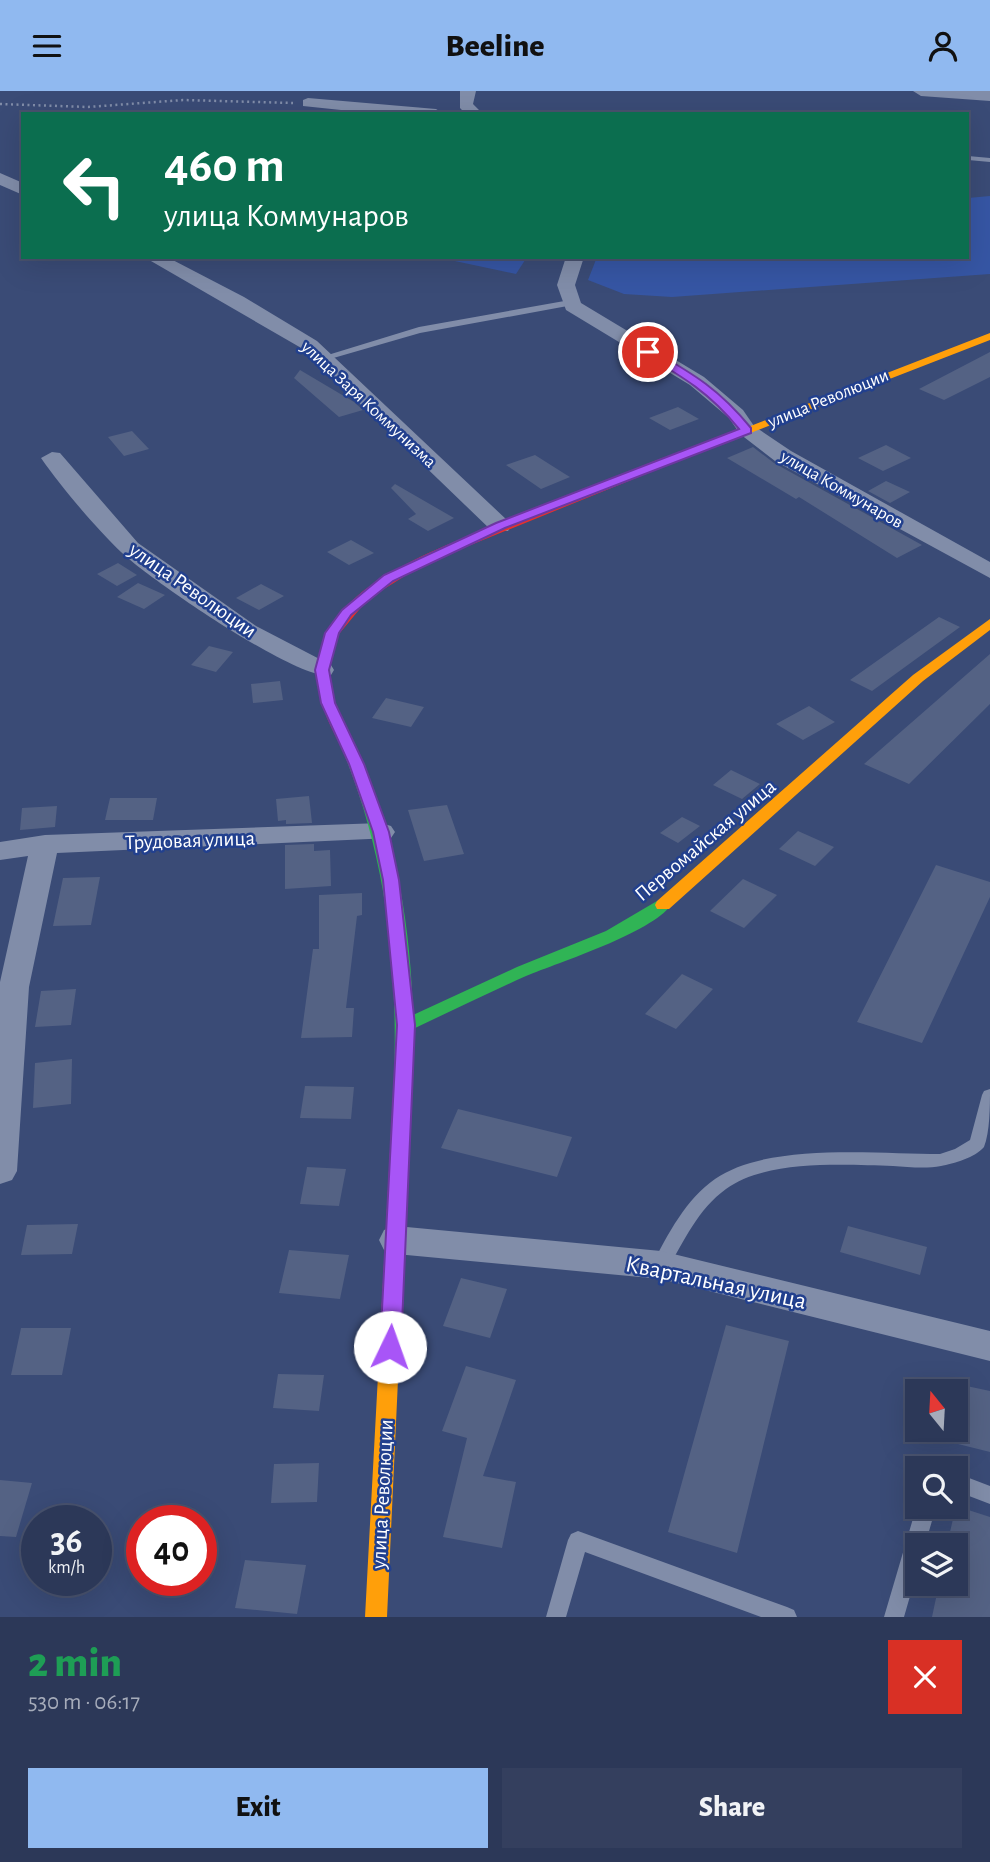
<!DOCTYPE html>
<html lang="en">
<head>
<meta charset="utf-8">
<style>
	:root { --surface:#2c3858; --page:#343f5e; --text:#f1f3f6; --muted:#a6acba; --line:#48526e; --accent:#90b9f0 }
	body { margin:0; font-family:"Alegreya Sans",sans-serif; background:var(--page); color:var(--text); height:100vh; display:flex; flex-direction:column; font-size:26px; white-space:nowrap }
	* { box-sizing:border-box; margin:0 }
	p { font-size:23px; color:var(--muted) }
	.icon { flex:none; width:38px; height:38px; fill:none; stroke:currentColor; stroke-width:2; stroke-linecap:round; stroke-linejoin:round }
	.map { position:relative; height:1526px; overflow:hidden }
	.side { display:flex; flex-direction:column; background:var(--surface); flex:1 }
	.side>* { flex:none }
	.guide { position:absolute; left:21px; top:21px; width:948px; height:147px; border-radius:0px; box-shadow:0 7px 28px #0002,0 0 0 2px var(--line); background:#0b6e4f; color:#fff; overflow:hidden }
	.needle { width:46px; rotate:342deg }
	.buttons { position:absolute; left:905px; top:1288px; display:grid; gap:14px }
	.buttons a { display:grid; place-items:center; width:63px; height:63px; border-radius:0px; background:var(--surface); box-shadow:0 7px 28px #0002,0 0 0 2px var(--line); font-size:35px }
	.speed { position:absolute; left:21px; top:1414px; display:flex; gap:14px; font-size:35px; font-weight:700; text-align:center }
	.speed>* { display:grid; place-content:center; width:91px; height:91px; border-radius:50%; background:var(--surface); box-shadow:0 7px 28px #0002,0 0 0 2px var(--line); line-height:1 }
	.speed small { font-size:18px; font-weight:400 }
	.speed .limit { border:10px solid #d22; background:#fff; color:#111 }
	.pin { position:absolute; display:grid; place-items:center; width:60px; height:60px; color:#fff; margin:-30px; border:4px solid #fff; border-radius:50%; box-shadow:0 2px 7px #0007 }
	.me { position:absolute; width:77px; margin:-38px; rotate:3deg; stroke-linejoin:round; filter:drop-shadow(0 0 5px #0008) }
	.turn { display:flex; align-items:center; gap:24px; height:147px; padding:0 28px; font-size:32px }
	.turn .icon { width:91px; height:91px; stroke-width:2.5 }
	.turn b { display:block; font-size:49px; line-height:60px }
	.round { display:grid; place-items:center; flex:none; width:74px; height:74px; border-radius:0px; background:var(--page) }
	.summary { display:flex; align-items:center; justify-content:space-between; height:119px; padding:0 28px }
	h1 { font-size:42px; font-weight:800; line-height:52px; color:#1e9e55 }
	.button { display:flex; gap:14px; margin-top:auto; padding:14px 28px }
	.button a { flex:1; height:80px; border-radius:0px; background:var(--accent); color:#111; font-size:28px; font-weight:800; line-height:80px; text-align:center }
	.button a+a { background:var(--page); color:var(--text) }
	header { display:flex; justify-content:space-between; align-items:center; height:91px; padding:0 28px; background:var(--accent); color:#111; font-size:32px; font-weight:800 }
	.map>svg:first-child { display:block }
	.green { fill:#3656a4 }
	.building { fill:#546284 }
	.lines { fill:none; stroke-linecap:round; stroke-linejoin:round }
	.path { stroke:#818da9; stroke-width:2.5; stroke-dasharray:2 3.5; stroke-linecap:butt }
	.lane { fill:#818da9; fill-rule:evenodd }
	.street { fill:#818da9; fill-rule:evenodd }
	.fast { fill:#30b455; fill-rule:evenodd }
	.slow { fill:#ff9f0a; fill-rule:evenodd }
	.jam { fill:#e5322d; fill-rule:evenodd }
	.route { fill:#a855f7; stroke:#6d37a1; stroke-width:2 }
	.labels { text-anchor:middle; stroke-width:5; stroke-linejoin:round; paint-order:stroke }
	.far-street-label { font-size:18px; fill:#fff; stroke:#22408e }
	.street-label { font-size:21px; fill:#fff; stroke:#22408e }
	.near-street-label { font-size:24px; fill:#fff; stroke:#22408e }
</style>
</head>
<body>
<header><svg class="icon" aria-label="menu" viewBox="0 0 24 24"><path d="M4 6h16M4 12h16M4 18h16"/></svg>Beeline<svg class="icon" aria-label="person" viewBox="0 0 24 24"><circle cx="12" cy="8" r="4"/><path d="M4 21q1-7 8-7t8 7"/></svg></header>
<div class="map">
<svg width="990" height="1526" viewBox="0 0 990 1526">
	<rect width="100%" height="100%" fill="#3a4b76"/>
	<path class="green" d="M 990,105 L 990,183 L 672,206 L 624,203 L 588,189 L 597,166 L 968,166 L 968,107 Z
		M 436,166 L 527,166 L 516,183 Z"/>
	<path class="building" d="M 990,261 L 990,286 L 944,309 L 919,298 Z
		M 300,279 L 354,311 L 363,319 L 339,326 L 294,287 Z
		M 678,316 L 699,328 L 670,339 L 649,327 Z
		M 132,340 L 149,358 L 124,365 L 108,346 Z
		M 886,354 L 911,367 L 883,380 L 858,367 Z
		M 753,356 L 774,372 L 922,454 L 897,467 L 799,406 L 796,408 L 727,367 Z
		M 535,364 L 565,383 L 570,386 L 541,398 L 506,374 Z
		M 886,390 L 910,401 L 890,412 L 868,400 Z
		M 395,393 L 454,427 L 428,440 L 408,428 L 416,423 L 391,397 Z
		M 351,449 L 374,462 L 349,474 L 327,461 Z
		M 118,472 L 137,484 L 117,495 L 97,483 Z
		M 138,492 L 165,504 L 144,518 L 117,506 Z
		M 261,493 L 284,505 L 259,519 L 236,507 Z
		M 939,526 L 960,536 L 872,600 L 850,589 Z
		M 209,555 L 233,561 L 216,581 L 191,574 Z
		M 990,563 L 990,613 L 909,693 L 864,673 Z
		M 280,590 L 283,609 L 253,612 L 251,593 Z
		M 386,607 L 424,616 L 411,636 L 372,627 Z
		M 809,615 L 835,631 L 803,649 L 776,633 Z
		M 731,679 L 760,693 L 742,708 L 713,694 Z
		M 309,705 L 312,732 L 286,733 L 286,729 L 278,730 L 276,708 Z
		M 110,707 L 157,707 L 153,729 L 105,729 Z
		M 447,714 L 464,763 L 424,770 L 408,719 Z
		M 57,715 L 55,736 L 20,739 L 22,717 Z
		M 682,726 L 700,735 L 678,752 L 660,742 Z
		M 798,740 L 834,756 L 815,775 L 779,758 Z
		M 314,753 L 314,760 L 330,759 L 331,795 L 285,798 L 285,754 Z
		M 936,774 L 990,791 L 990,806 L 922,952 L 857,931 Z
		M 100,786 L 91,834 L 53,835 L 63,787 Z
		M 743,788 L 777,804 L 744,837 L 710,820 Z
		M 362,802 L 362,824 L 357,825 L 346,917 L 354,917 L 352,946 L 301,947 L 313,858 L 319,858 L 319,804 Z
		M 682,883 L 713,898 L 676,938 L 645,923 Z
		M 76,898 L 71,934 L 35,936 L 41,900 Z
		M 72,968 L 71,1013 L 33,1017 L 35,972 Z
		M 305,995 L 354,996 L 351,1028 L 300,1027 Z
		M 458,1018 L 572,1046 L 557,1086 L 441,1057 Z
		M 307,1076 L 346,1078 L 339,1115 L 300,1113 Z
		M 78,1133 L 72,1163 L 21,1164 L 27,1134 Z
		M 848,1135 L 927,1156 L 920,1184 L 840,1161 Z
		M 289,1159 L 349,1164 L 340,1208 L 279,1202 Z
		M 461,1187 L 507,1198 L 490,1247 L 443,1235 Z
		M 726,1234 L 789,1250 L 737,1462 L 668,1441 Z
		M 21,1237 L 71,1237 L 62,1284 L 11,1284 Z
		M 466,1275 L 516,1289 L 483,1385 L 516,1391 L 502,1457 L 443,1446 L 467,1347 L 442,1340 Z
		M 278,1283 L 324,1284 L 319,1320 L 273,1317 Z
		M 962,1294 L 990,1300 L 990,1361 L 954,1352 Z
		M 319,1372 L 317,1411 L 271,1412 L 274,1373 Z
		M 0,1389 L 32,1392 L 16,1446 L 0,1445 Z
		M 956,1415 L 990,1426 L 990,1526 L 932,1526 L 939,1493 L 956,1493 L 956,1454 L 947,1454 Z
		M 245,1469 L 306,1474 L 297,1523 L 235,1517 Z"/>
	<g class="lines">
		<path class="path" d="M 0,13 L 88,16 L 183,9 L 293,12"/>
		<path class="lane" d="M 968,65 L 990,67 L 990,71 L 968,69 Z
			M 570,209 L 573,210 L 573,214 L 420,242 L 323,270 L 318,267 L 419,236 Z
			M 990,998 C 990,1015 990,1041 984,1056 C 976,1066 953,1073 941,1075 C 926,1078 908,1076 893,1075 C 845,1074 767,1068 726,1098 C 698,1118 684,1150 667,1179 L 661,1181 L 655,1179 L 652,1174 C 668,1143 686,1108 715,1088 C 768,1051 877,1063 940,1063 L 955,1058 L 970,1049 L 982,1004 L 984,1000 Z
			M 956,1382 L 990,1395 L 990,1413 L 956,1400 Z
			M 917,1414 L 936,1416 L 925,1454 L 917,1454 L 917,1481 L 904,1526 L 884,1526 Z
			M 578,1440 L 787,1516 L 794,1519 L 797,1526 L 761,1526 L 585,1461 L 566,1526 L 546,1526 L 568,1449 L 571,1443 Z"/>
		<path class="street" d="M 460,0 L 476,0 L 473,13 L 483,23 L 466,23 L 460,17 Z
			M 913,0 L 990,0 L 990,10 L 921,5 Z
			M 308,7 L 436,18 L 444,23 L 379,23 L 303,15 L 303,9 Z
			M 0,82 L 23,92 L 23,104 L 0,94 Z
			M 144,166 L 167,166 L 244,206 L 317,250 L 508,430 L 511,435 L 508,440 L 492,440 L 303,258 Z
			M 566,166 L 584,166 L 575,194 L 581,212 L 704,286 L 743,319 L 754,335 L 791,360 L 990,471 L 990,487 L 775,370 L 740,343 L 729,327 L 690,294 L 566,219 L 557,194 Z
			M 52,361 L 60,362 L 138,452 L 256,535 L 331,574 L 334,579 L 331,584 C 300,592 148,487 121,461 C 96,437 61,396 41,367 Z
			M 381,732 L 391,735 L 395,741 L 391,747 L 57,762 L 29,896 L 17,1080 L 12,1089 L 0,1093 L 0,891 L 28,765 L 0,769 L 0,751 L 45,744 Z
			M 396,1135 L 661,1160 L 990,1240 L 990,1270 L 661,1188 L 396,1163 L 384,1159 L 379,1149 L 384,1139 Z"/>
		<path class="fast" d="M 347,648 C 357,651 360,665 364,674 C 397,753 411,839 413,924 L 517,876 L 606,840 L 657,810 L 663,809 L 671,814 C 651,842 560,871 526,885 C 488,902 451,920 413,938 L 412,987 L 409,992 L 397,992 L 394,987 C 398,869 386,763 340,653 Z"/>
		<path class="slow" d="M 990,242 L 990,249 L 673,372 L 665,372 L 663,369 Z
			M 990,528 L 990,539 L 923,590 L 669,818 L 657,818 L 655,814 L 657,810 L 913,584 Z
			M 403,980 L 409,982 L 412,987 L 387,1526 L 365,1526 L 394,987 L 397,982 Z"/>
		<path class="jam" d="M 669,365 L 673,366 L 673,372 L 424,473 L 368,508 L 339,543 L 329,579 L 335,612 L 354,653 L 352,656 L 342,656 C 254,512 423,464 525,423 C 556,410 588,397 619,385 C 636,378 652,370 669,365 Z"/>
	</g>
	<path class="route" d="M 644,259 L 652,259 C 695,284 719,298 751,337 L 751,342 L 505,437 L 393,490 L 351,524 L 339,542 L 329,579 L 335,612 L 364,673 L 389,741 L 399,789 L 415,934 L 401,1256 L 398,1263 L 390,1265 L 383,1263 L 380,1256 L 397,934 L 383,789 L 373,741 L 349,673 L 321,612 L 315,579 L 325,542 L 342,519 L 384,484 L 496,432 L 739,338 C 710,302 683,286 644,263 Z"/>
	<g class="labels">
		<g class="far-street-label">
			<text transform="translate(828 307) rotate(-22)" y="6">улица Революции</text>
			<text transform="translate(369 313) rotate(43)" y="6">улица Заря Коммунизма</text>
			<text transform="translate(842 398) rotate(30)" y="6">улица Коммунаров</text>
		</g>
		<g class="street-label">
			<text transform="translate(193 499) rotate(35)" y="7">улица Революции</text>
			<text transform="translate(190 749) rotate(-2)" y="7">Трудовая улица</text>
			<text transform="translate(705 749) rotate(-40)" y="7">Первомайская улица</text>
			<text transform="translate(382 1403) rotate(-87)" y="7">улица Революции</text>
		</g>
		<g class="near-street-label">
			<text transform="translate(716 1191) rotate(12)" y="8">Квартальная улица</text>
		</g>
	</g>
</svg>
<div class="buttons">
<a><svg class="needle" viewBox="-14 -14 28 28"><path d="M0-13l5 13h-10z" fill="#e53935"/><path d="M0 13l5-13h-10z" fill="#a6acba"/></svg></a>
<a><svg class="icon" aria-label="search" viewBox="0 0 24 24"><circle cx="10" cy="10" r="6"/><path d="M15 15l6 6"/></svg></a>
<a><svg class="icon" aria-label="layers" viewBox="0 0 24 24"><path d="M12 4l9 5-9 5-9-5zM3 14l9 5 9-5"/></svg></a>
</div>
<div class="speed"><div>36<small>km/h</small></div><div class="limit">40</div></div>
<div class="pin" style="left:648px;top:261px;background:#d93025"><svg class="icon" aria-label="arrive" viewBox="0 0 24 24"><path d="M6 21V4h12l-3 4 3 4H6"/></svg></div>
<svg class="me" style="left:390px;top:1256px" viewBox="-20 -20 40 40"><circle r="19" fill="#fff"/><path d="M0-13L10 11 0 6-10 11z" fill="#a855f7"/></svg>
<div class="guide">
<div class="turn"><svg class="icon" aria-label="left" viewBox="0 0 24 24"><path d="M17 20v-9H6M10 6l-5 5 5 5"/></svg><div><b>460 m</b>улица Коммунаров</div></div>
</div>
</div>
<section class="side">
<div class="summary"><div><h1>2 min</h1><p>530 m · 06:17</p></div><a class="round" style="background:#d93025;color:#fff"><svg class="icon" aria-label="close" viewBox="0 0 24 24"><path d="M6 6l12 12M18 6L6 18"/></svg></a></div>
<div class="button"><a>Exit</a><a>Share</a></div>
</section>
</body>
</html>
